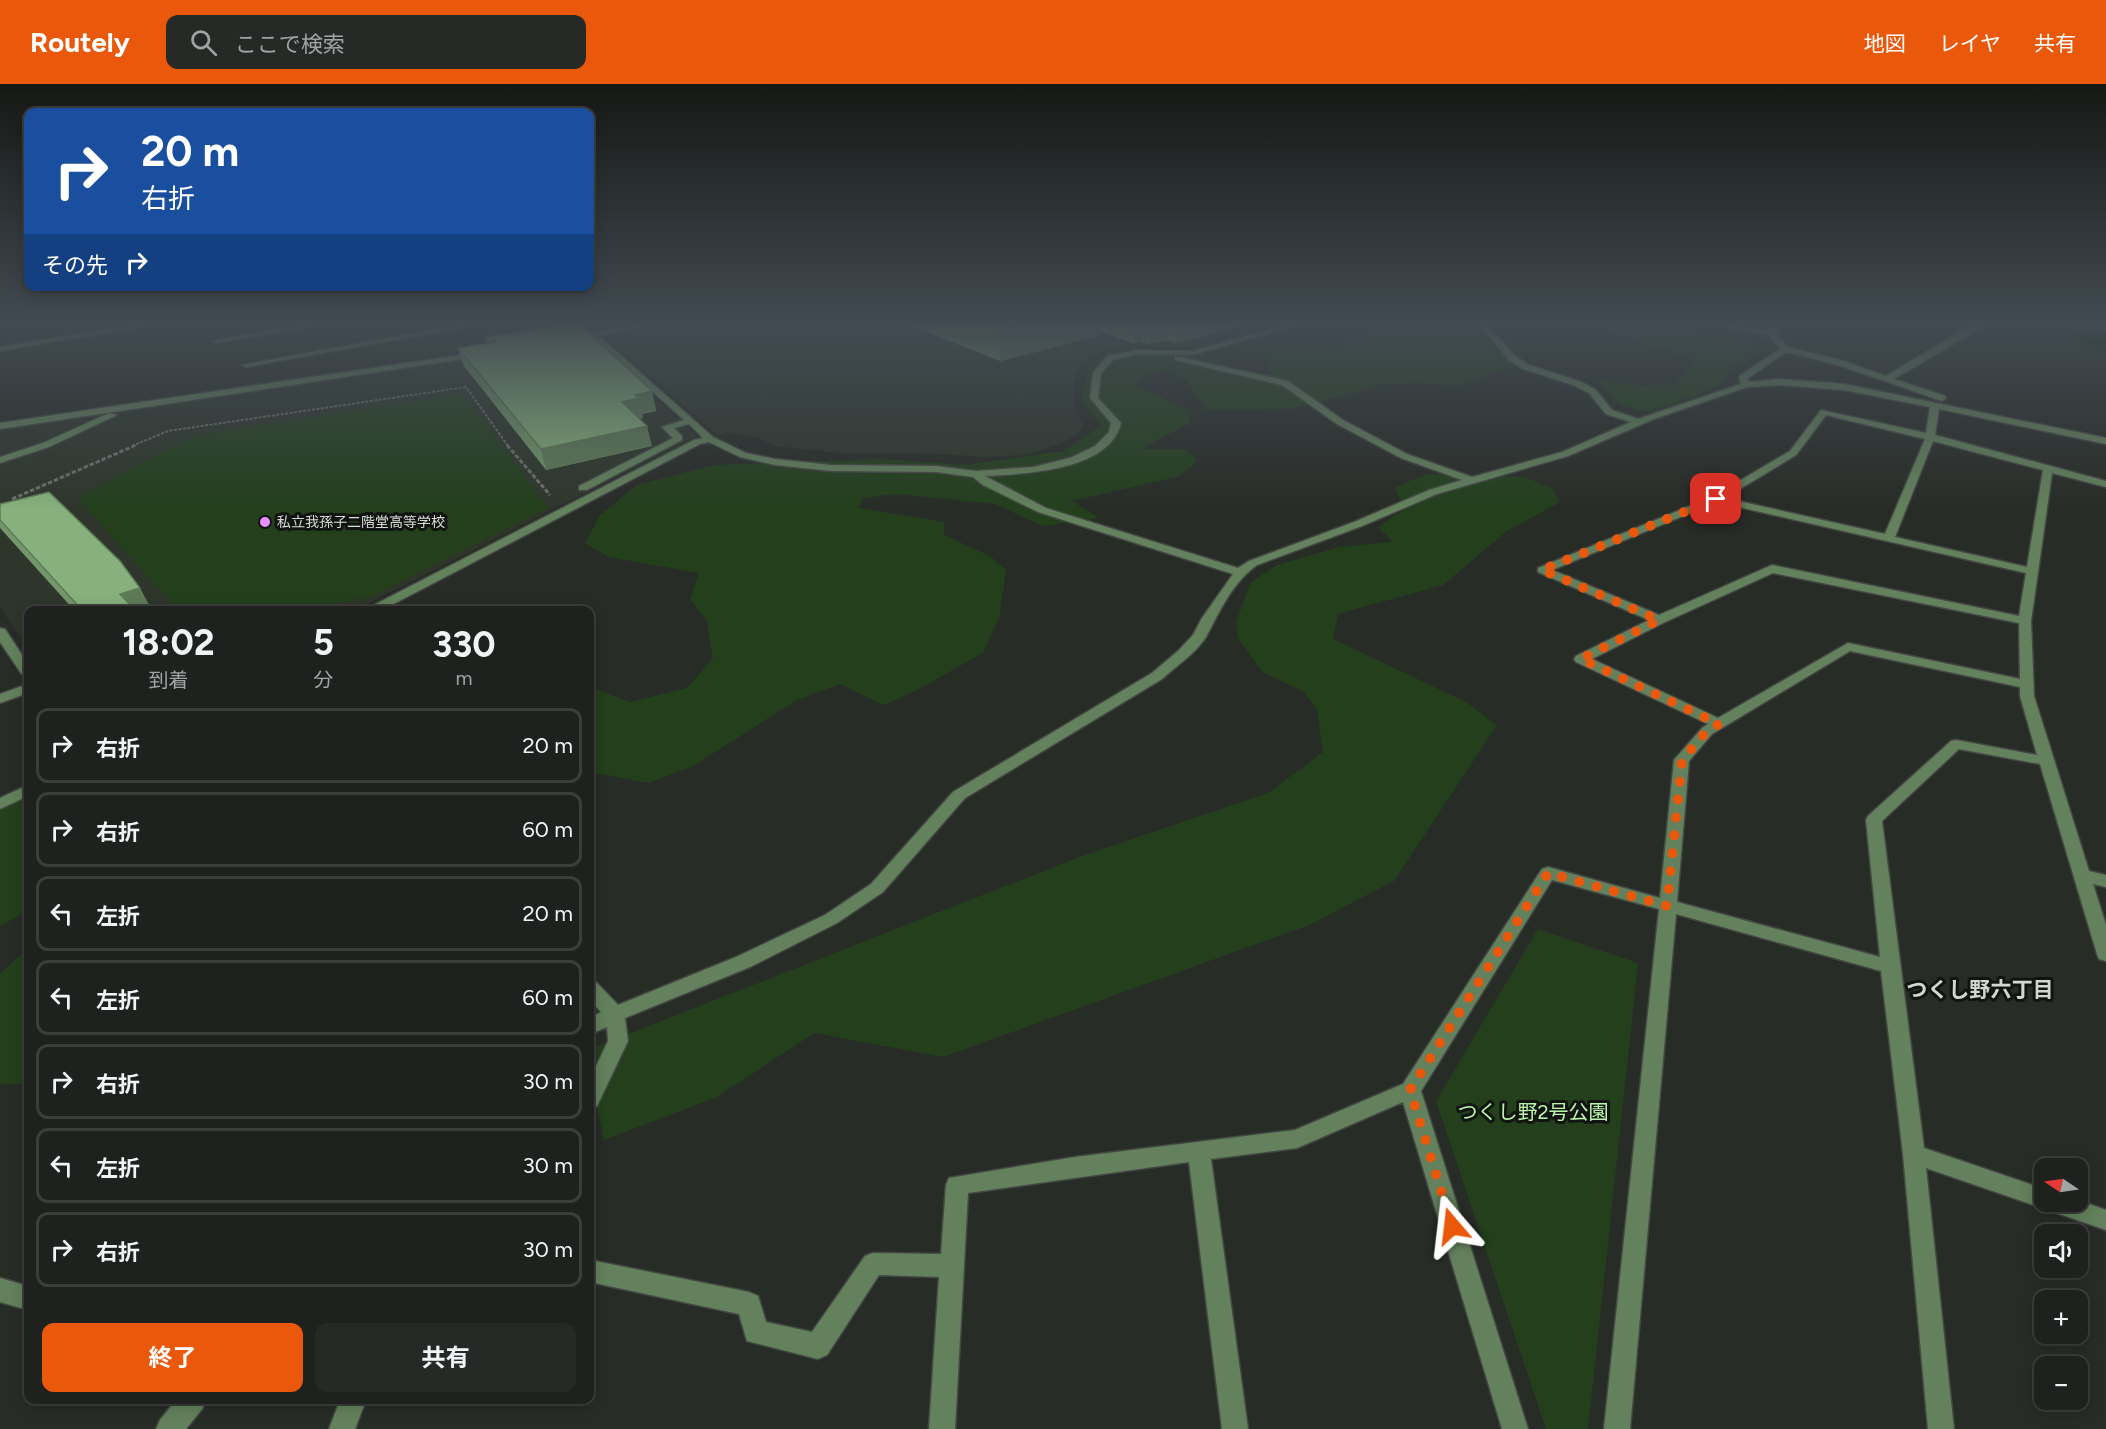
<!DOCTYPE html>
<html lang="ja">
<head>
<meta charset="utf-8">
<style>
	:root { --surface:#1e211d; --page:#262926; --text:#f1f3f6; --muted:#a1a3a4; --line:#3c3e3b; --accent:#ea580c }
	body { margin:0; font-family:Figtree,"Noto Sans JP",sans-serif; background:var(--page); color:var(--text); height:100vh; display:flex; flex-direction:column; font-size:22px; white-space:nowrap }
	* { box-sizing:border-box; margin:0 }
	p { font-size:20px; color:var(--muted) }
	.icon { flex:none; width:33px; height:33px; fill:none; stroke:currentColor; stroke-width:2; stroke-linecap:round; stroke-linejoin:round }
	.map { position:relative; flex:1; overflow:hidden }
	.details { position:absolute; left:24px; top:522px; width:570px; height:798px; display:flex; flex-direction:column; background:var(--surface); border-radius:12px; box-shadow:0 3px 15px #0003,0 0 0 2px var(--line) }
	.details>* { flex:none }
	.top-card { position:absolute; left:24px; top:24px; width:570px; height:183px; border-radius:12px; box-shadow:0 3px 15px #0003,0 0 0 2px var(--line); background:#1a4fa0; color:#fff; overflow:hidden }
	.needle { width:39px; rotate:283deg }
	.controls { position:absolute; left:2034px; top:1074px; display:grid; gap:12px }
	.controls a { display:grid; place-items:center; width:54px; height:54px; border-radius:12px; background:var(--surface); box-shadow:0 3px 15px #0003,0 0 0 2px var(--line); font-size:30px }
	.pin { position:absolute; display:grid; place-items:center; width:51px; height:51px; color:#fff; margin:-26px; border-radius:12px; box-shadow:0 3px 9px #0006 }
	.me { position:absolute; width:66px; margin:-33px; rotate:343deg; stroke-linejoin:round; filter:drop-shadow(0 0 4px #0008) }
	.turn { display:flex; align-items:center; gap:21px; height:126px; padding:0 18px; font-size:27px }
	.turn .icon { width:78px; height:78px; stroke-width:2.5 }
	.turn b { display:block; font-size:42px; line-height:51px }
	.then { display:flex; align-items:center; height:57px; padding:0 18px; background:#0003; gap:12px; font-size:22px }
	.eta { display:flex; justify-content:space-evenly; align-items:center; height:102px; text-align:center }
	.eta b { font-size:36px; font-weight:700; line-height:42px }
	.button { display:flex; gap:12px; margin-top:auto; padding:12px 18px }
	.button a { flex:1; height:69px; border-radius:12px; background:var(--accent); color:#fff; font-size:24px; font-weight:700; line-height:69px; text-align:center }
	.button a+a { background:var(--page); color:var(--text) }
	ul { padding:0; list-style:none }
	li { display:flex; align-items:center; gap:18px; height:75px; margin:0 12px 9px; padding:0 6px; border:3px solid var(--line); border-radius:12px }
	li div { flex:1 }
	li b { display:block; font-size:22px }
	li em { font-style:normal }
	header { display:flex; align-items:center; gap:36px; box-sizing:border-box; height:84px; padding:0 30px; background:var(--accent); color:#fff }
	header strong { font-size:28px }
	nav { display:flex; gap:33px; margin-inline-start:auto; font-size:21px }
	.search { width:420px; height:54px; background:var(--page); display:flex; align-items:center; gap:15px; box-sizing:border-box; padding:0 21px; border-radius:12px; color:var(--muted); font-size:22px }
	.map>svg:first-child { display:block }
	.built { fill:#2e362c }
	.green { fill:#233f1c }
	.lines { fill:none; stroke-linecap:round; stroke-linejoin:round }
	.river { fill:#062200; fill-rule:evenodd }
	.minor-casing { stroke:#444843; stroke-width:3 }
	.path-far1 { stroke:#6c706c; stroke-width:2; stroke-dasharray:3 1.5; stroke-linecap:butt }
	.path { stroke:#6c706c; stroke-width:3; stroke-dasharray:4.5 2; stroke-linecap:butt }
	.minor { fill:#63815c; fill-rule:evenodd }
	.wall { fill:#73976b }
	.shaded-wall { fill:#5e7b57 }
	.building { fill:#86b07c; stroke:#5e7b57; stroke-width:1.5 }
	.route { stroke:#ea580c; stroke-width:10; stroke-dasharray:0 18 }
	.poi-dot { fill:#e88eff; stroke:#121411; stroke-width:2 }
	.labels { text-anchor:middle; stroke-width:6; stroke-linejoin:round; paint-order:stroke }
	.far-poi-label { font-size:14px; fill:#d9dcd9; stroke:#121411; text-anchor:start }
	.near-park-label { font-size:20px; fill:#baf6ab; stroke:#121411 }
	.near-neighbourhood-label { font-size:21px; font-weight:bold; fill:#d2d7d1; stroke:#121411 }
</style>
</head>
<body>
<header>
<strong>Routely</strong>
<div class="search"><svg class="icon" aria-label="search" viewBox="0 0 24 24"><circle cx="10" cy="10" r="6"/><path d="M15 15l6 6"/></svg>ここで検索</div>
<nav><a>地図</a><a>レイヤ</a><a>共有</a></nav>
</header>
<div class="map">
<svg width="2106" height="1345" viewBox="0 0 2106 1345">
	<rect width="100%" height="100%" fill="#282c27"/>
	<path class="built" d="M 674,238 L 1273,238 L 1182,263 L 1123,263 L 1097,269 L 1080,283 L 1074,296 L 1075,327 L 1084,339 L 1079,349 L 1059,360 L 1027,371 L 987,373 L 920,369 L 839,369 L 775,362 L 760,355 L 731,349 L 717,351 L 609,256 L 620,248 Z
		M 575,258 L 593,259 L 697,352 L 355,526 L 28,526 L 28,565 L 0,523 L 0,346 Z"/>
	<path class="green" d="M 1363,238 L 1475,238 L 1479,248 L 1514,282 L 1457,302 L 1421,299 L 1380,300 L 1355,309 L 1289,325 L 1207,326 L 1186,296 L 1171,286 L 1146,290 L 1134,301 L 1188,326 L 1190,338 L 1143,365 L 1186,365 L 1197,377 L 1180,392 L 1072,417 L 1099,434 L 1043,442 L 995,420 L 896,410 L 863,414 L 859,424 L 944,438 L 944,451 L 990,472 L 1006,486 L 999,534 L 983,569 L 919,605 L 884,621 L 840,600 L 797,616 L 693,682 L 649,699 L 590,688 L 590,603 L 630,618 L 687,604 L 713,574 L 707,537 L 690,515 L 699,489 L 608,473 L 585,459 L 600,431 L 637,401 L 715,381 L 880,375 L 967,381 L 1063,367 L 1101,342 L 1082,316 L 1089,283 L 1110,269 L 1171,264 L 1212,272 L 1239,292 L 1271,290 L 1264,264 L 1311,264 L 1370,256 Z
		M 1590,238 L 1661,238 L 1691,248 L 1754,259 L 1765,265 L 1733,283 L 1724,297 L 1710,306 L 1652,327 L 1637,326 L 1617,318 L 1598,297 L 1640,302 L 1675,301 L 1695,276 L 1601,244 Z
		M 463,309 L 548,424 L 369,514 L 291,526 L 178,526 L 77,414 L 192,352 Z
		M 1428,390 L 1524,393 L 1552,404 L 1560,418 L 1507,447 L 1443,501 L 1338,530 L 1333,555 L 1466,618 L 1497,641 L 1394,797 L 1307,842 L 943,973 L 814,949 L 717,1013 L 604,1056 L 590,987 L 590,965 L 1082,772 L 1268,709 L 1323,668 L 1317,626 L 1304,608 L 1262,588 L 1238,554 L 1236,539 L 1250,499 L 1277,481 L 1339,463 L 1393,458 L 1378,443 L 1404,426 L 1395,403 Z
		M 28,712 L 28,827 L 0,842 L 0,726 Z
		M 1538,845 L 1638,879 L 1588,1345 L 1546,1345 L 1436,1017 Z
		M 28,865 L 28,1000 L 0,1000 L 0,889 Z"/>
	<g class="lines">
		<path class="river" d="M 2054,238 L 2090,238 L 2106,247 L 2106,269 C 2089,265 2064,252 2054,238 Z"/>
		<defs>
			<path id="minor" d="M 150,238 L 168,238 L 0,267 L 0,263 Z
				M 318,238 L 336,238 L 216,259 L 212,257 Z
				M 476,238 L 493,238 L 246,283 L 242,281 Z
				M 566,238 L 575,238 L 593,249 L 648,238 L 664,238 L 599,252 L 713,353 L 746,369 L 775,375 L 831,381 L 936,382 L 976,387 L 1033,383 L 1070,374 L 1095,362 L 1109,348 L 1111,339 L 1090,314 L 1093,289 L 1107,272 L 1137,266 L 1192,267 L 1296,238 L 1309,238 L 1192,271 L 1137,270 L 1113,276 L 1101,289 L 1098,314 L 1121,339 C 1110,387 1024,390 985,392 L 1046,424 L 1238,484 L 1249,477 L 1354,438 L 1429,406 L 1462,396 L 1401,374 L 1337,340 L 1282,301 L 1175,276 L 1175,272 L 1288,297 L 1343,336 L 1407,370 L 1472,393 L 1562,368 L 1631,338 L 1606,330 L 1589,309 L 1573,301 L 1523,285 L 1509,276 L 1477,238 L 1485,238 L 1515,272 L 1529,281 L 1579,297 L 1595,305 L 1612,326 L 1638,335 L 1741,300 L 1739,292 L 1780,265 L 1769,252 L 1703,238 L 1719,238 L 1769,247 L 1774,238 L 1782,238 L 1775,250 L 1788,263 L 1844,277 L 1886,292 L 1976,238 L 1984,238 L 1983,243 L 1894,295 L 1945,312 L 1946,314 L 1942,317 L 1838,281 L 1786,268 L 1747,295 L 1749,298 L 1780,295 L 1844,300 L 2106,354 L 2106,360 L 1939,325 L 1935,351 L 2106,397 L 2106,403 L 2052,389 L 2031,537 L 2034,612 L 2089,787 L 2106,791 L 2106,803 L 2093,800 L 2106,841 L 2106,877 L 2099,875 L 2097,870 L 2040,680 L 1959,665 L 1882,737 L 1924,1064 L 2044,1105 L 2044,1118 L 2078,1116 L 2106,1126 L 2106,1146 L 1926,1084 L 1954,1345 L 1928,1345 L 1903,1070 L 1881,887 L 1676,830 L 1630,1345 L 1604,1345 L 1659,825 L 1552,796 L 1421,1007 L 1528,1345 L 1502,1345 L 1403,1018 L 1297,1064 L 1211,1075 L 1248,1345 L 1222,1345 L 1189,1078 L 968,1109 L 955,1345 L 929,1345 L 939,1193 L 879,1191 L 827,1271 L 818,1275 L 747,1257 L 739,1230 L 590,1198 L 590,1176 L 749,1208 L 758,1212 L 766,1238 L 812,1248 L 865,1172 L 873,1169 L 941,1170 L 946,1101 L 949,1094 L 1075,1073 L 1295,1046 L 1403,1000 L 1542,785 L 1548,783 L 1660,814 L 1674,676 L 1702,644 L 1708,640 L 1576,578 L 1574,575 L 1576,572 L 1649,536 L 1538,488 L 1538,484 L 1712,413 L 1790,367 L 1821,326 L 1926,349 L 1930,323 L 1844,306 L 1780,301 L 1747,303 L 1654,335 L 1568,372 L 1437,410 L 1362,442 L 1257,481 C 1232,499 1220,527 1206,553 C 1196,569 1176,582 1162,595 L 965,714 L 883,808 L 837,839 L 750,883 L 625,934 L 628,957 L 597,1022 L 590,1025 L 590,995 L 608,957 L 607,943 L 590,950 L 590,934 L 601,928 L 590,916 L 590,897 L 597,899 L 618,921 L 736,873 L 825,831 L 871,800 L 953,708 L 1152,589 L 1178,567 L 1193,551 L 1202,534 L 1233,490 L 1038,428 L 983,401 L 973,393 L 936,388 L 831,387 L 775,381 L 740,373 L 709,358 L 700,360 L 382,526 L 368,526 L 370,523 L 694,356 L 703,354 L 689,340 L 674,344 L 682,352 L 682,356 L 587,406 L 579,406 L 579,402 L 673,354 L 662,343 L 684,336 L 599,259 L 591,254 L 569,257 L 569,253 L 585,250 ZM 1826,331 L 1925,355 L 1885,450 L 1725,414 L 1796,371 ZM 1933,357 L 2043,386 L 2027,483 L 1895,453 ZM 1717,418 L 2026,489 L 2019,532 L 1772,481 L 1659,531 L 1552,486 ZM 1773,489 L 2019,539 L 2020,595 L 1848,559 L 1718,634 L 1592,575 L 1663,539 ZM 1850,567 L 2020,603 L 2020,612 L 2037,671 L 1956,656 L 1951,657 L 1868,732 L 1866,736 L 1880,873 L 1677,818 L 1689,677 L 1712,650 Z
				M 481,268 L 485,270 L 484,272 L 0,345 L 0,339 Z
				M 109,329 L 117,331 L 49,363 L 0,379 L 0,373 L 43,359 Z
				M 0,544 L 5,545 L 28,580 L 28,593 L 23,592 L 0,558 Z
				M 28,600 L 28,609 L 0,619 L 0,610 Z
				M 28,701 L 28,712 L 0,725 L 0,714 Z
				M 0,1194 L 28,1202 L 28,1226 L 0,1218 Z
				M 176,1316 L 206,1316 L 202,1325 L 186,1345 L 156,1345 L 160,1336 Z
				M 340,1316 L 366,1316 L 355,1345 L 329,1345 Z"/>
		</defs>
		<use href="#minor" class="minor-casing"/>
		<path class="path-far1" d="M 132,362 L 168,347 L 466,303 L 508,362"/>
		<path class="path" d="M 507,361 L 550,411
			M 14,421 L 12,415 L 136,361"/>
		<use href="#minor" class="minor"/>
	</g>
	<path class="wall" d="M 901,238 L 1248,238 L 1248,240 L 1176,259 L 1165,256 L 1149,260 L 1141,258 L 1133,259 L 1101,248 L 1101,251 L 1000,277 Z
		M 578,239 L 652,307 L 656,327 L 642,330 L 643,334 L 640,335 L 652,362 L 546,386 L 464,282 L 458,264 L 487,260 L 485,253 Z
		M 0,420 L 152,526 L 74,526 L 0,444 Z"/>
	<path class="shaded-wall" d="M 1023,238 L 1101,238 L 1101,251 L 1000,277 L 999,244 Z
		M 1134,238 L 1142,238 L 1141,258 L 1133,259 Z
		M 1151,238 L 1166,238 L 1165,256 L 1149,260 Z
		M 1178,238 L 1248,238 L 1248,240 L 1176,259 Z
		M 652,307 L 656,327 L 642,330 L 643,334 L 626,338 L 622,318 L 635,311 Z
		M 647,342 L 652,362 L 546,386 L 541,365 Z
		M 140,504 L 152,526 L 128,526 L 120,510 Z"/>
	<path class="building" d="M 984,238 L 1023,238 L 999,244 Z
		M 578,239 L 652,307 L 635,311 L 639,314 L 622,318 L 647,342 L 541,365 L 458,264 L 496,258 L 492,253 Z
		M 569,240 L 492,253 L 493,257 L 489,258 L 485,253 Z
		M 49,408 L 120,477 L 140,504 L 120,510 L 135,526 L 82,526 L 0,436 L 0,420 Z"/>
	<linearGradient id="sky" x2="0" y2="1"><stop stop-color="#161815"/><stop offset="0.56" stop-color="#424b52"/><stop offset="1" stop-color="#424b52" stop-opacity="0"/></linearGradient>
	<rect width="2106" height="426" fill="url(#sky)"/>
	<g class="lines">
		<path class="route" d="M 1452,1142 L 1410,1006 L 1548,789 L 1667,822 L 1682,676 L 1707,647 L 1719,640 L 1581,575 L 1659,536 L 1542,486 L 1716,415"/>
	</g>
	<circle class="poi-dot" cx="265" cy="438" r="6"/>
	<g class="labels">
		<g class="far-poi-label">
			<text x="277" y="443">私立我孫子二階堂高等学校</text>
		</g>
		<g class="near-park-label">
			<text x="1533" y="1035">つくし野2号公園</text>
		</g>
		<g class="near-neighbourhood-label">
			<text x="1980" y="913">つくし野六丁目</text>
		</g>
	</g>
</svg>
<div class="controls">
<a><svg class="needle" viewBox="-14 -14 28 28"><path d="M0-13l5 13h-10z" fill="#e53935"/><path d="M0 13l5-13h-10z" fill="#a1a3a4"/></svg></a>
<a><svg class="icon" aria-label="sound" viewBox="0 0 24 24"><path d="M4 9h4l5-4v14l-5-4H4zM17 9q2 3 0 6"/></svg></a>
<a>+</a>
<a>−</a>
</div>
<div class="pin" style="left:1716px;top:415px;background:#d93025"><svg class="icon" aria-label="arrive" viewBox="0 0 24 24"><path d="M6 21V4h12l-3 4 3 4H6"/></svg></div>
<svg class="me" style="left:1452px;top:1142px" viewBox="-20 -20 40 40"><path d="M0-17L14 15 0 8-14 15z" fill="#ea580c" stroke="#fff" stroke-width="4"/></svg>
<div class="top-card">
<div class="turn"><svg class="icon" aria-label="right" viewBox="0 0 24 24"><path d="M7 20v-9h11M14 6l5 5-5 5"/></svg><div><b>20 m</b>右折</div></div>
<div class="then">その先<svg class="icon" aria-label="right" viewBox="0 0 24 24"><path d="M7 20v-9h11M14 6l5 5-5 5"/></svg></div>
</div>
<section class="details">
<div class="eta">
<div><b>18:02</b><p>到着</p></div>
<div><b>5</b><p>分</p></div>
<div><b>330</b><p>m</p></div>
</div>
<ul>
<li><svg class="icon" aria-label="right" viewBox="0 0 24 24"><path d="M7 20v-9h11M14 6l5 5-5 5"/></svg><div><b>右折</b></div><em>20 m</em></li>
<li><svg class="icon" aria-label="right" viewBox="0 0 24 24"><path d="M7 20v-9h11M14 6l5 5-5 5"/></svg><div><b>右折</b></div><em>60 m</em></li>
<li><svg class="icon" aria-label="left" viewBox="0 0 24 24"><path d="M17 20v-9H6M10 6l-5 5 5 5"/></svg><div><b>左折</b></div><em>20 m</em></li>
<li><svg class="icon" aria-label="left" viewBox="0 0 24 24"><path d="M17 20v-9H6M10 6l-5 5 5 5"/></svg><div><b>左折</b></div><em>60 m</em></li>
<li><svg class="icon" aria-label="right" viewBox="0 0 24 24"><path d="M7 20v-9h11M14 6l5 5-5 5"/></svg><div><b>右折</b></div><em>30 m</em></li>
<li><svg class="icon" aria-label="left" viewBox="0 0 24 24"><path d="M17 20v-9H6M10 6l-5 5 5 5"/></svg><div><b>左折</b></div><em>30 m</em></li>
<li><svg class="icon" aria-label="right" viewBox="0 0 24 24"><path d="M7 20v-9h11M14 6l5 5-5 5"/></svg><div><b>右折</b></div><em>30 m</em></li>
</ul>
<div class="button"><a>終了</a><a>共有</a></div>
</section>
</div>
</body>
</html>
